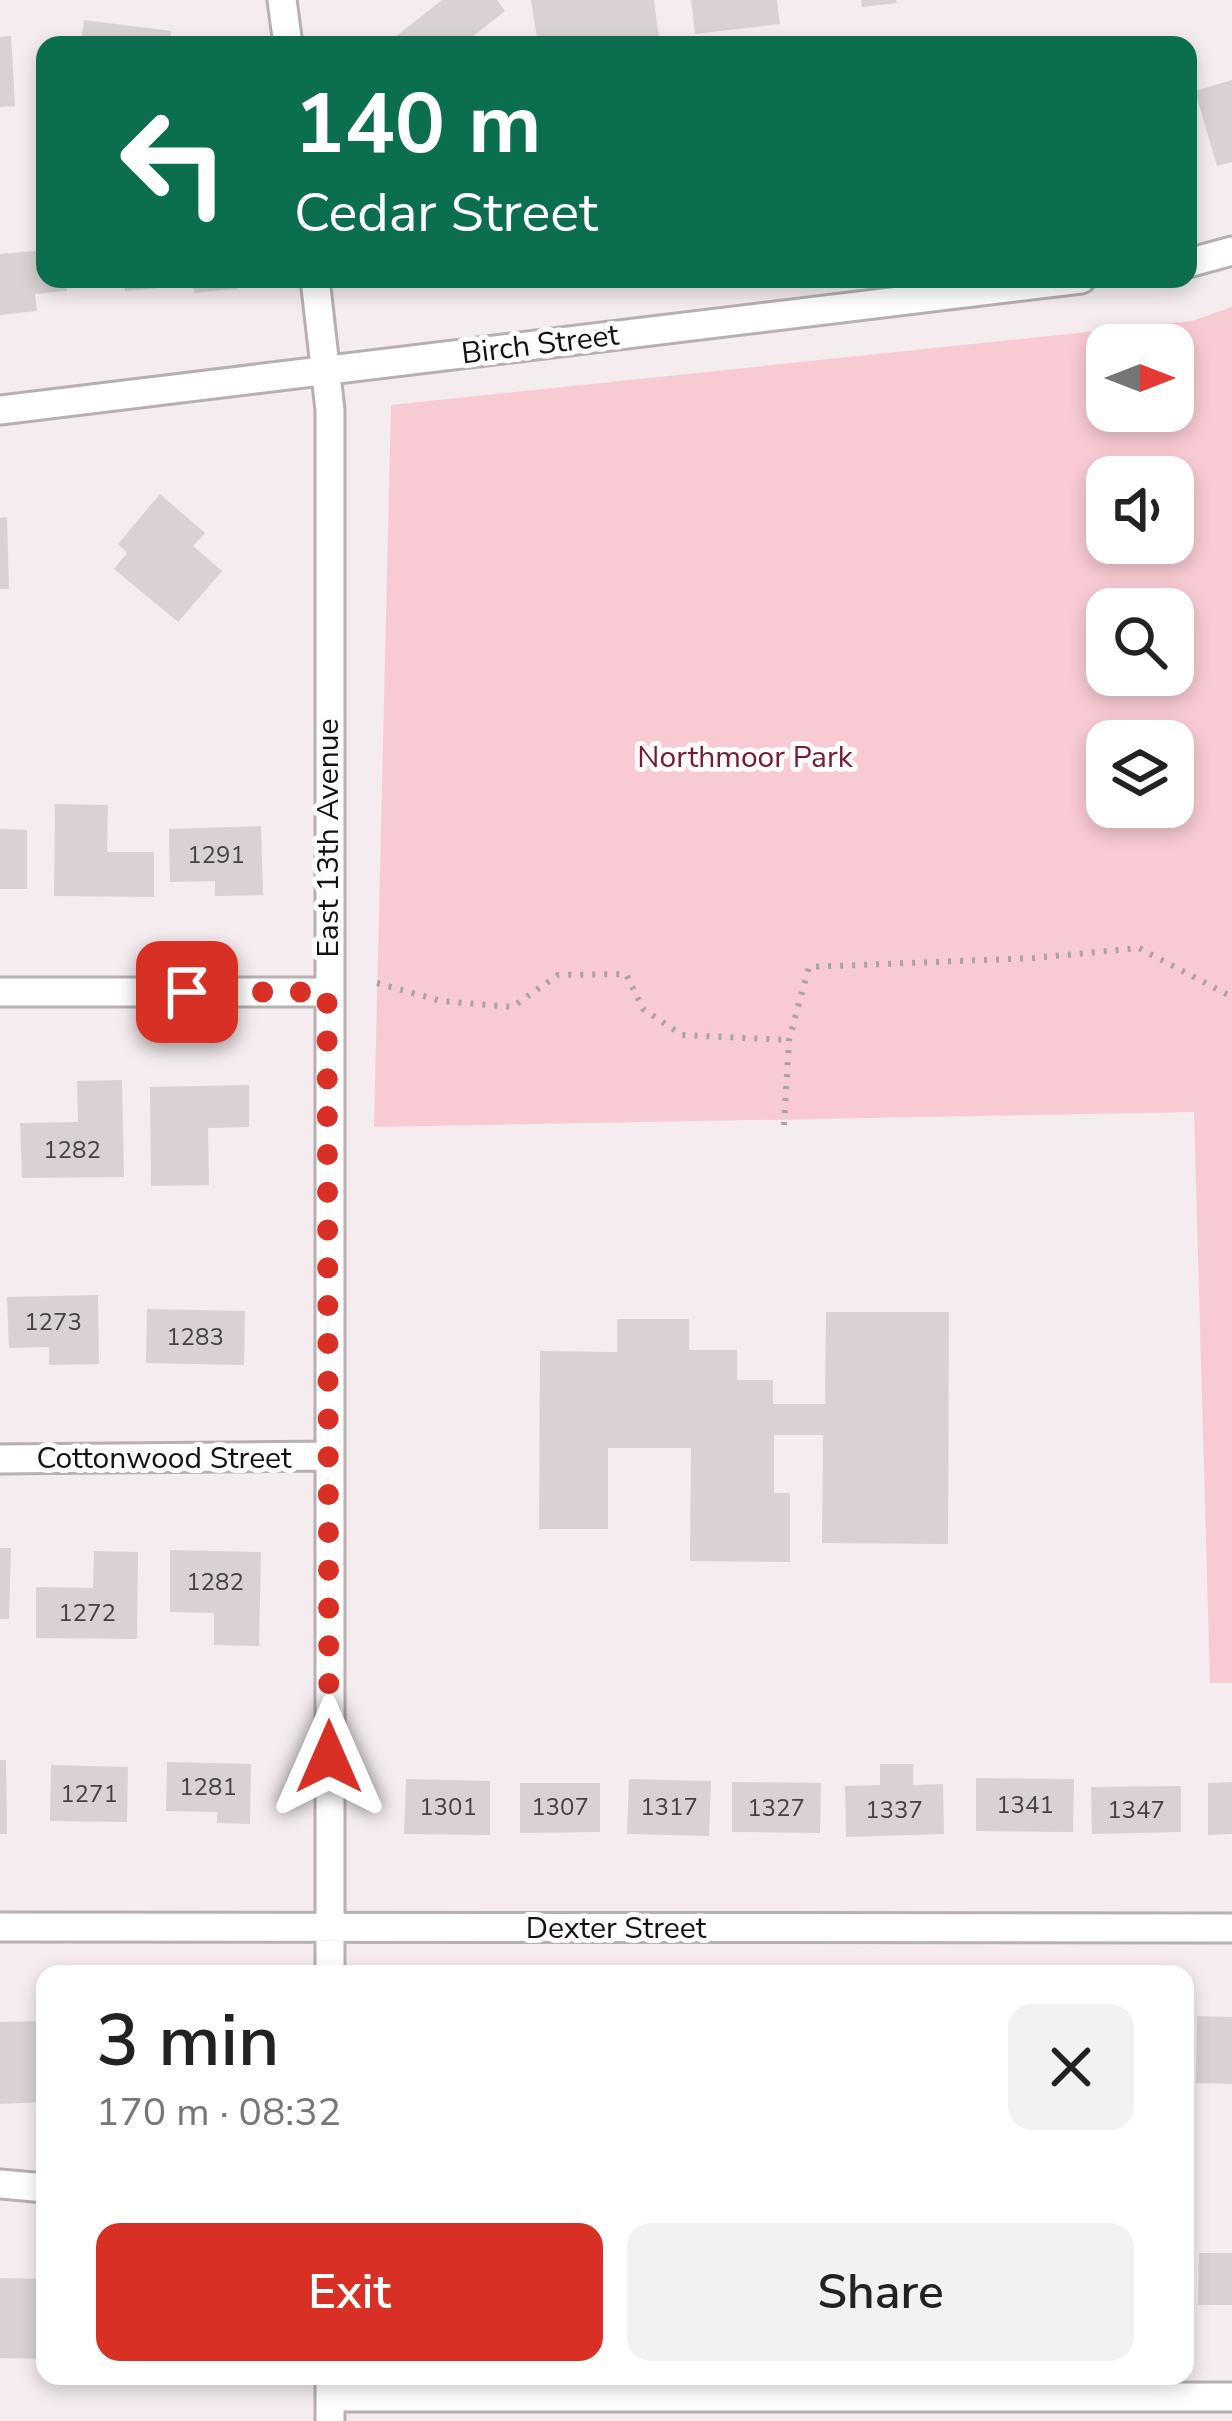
<!DOCTYPE html>
<html lang="en">
<head>
<meta charset="utf-8">
<style>
	:root { --surface:#fff; --page:#f2f2f2; --text:#222; --muted:#767676; --accent:#d93025 }
	body { margin:0; font-family:"Nunito Sans",sans-serif; background:var(--page); color:var(--text); height:100vh; display:flex; flex-direction:column; font-size:45px; white-space:nowrap }
	* { box-sizing:border-box; margin:0 }
	p { font-size:39px; color:var(--muted) }
	.icon { flex:none; width:66px; height:66px; fill:none; stroke:currentColor; stroke-width:2; stroke-linecap:round; stroke-linejoin:round }
	.map { position:relative; flex:1; overflow:hidden }
	.side { position:absolute; left:36px; top:1965px; width:1158px; height:420px; display:flex; flex-direction:column; background:var(--surface); border-radius:24px; box-shadow:0 6px 18px #0003 }
	.side>* { flex:none }
	.banner { position:absolute; left:36px; top:36px; width:1161px; height:252px; border-radius:24px; box-shadow:0 6px 18px #0003; background:#0b6e4f; color:#fff; overflow:hidden }
	.needle { width:78px; rotate:90deg }
	.controls { position:absolute; left:1086px; top:324px; display:grid; gap:24px }
	.controls a { display:grid; place-items:center; width:108px; height:108px; border-radius:24px; background:var(--surface); box-shadow:0 6px 18px #0003; font-size:60px }
	.pin { position:absolute; display:grid; place-items:center; width:102px; height:102px; color:#fff; margin:-51px; border-radius:24px; box-shadow:0 6px 18px #0006 }
	.me { position:absolute; width:132px; margin:-66px; rotate:0deg; stroke-linejoin:round; filter:drop-shadow(0 0 9px #0008) }
	.turn { display:flex; align-items:center; gap:42px; height:252px; padding:0 60px; font-size:54px }
	.turn .icon { width:156px; height:156px; stroke-width:2.5 }
	.turn b { display:block; font-size:84px; line-height:102px }
	.round { display:grid; place-items:center; flex:none; width:126px; height:126px; border-radius:24px; background:var(--page) }
	.headline { display:flex; align-items:center; justify-content:space-between; height:204px; padding:0 60px }
	h1 { font-size:72px; font-weight:600; line-height:90px }
	.cta { display:flex; gap:24px; margin-top:auto; padding:24px 60px }
	.cta a { flex:1; height:138px; border-radius:24px; background:var(--accent); color:#fff; font-size:48px; font-weight:600; line-height:138px; text-align:center }
	.cta a+a { background:var(--page); color:var(--text) }
	.map>svg:first-child { display:block }
	.green { fill:#f8cad4; fill-rule:evenodd }
	.building { fill:#d9d1d2 }
	.lines { fill:none; stroke-linecap:round; stroke-linejoin:round }
	.minor-casing { stroke:#b7afb1; stroke-width:33 }
	.path { stroke:#aaa3a5; stroke-width:6; stroke-dasharray:3 9; stroke-linecap:butt }
	.minor { stroke:#fff; stroke-width:27 }
	.route { stroke:#d93025; stroke-width:21; stroke-dasharray:0 37.8 }
	.labels { text-anchor:middle; stroke-width:10; stroke-linejoin:round; paint-order:stroke }
	.number-label { font-size:24px; fill:#464242 }
	.street-label { font-size:30px; fill:#151212; stroke:#fefbfb }
	.park-label { font-size:30px; fill:#711c39; stroke:#fefbfb }
</style>
</head>
<body>
<div class="map">
<svg width="1232" height="2421" viewBox="0 0 1232 2421">
	<rect width="100%" height="100%" fill="#f4ecee"/>
	<path class="green" d="M 1232,307 L 1232,1683 L 1210,1683 L 1194,1112 L 374,1127 L 391,405 L 1192,321 ZM 1173,345 L 1173,411 L 1107,411 L 1107,345 ZM 1173,477 L 1173,543 L 1107,543 L 1107,477 ZM 1173,609 L 1173,675 L 1107,675 L 1107,609 ZM 1107,741 L 1173,741 L 1173,807 L 1107,807 Z"/>
	<path class="building" d="M 442,0 L 497,0 L 505,11 L 462,45 L 400,45 L 394,38 Z
		M 531,0 L 654,0 L 659,38 L 608,45 L 538,45 Z
		M 691,0 L 777,0 L 780,24 L 695,34 Z
		M 861,0 L 896,0 L 897,3 L 862,7 Z
		M 84,20 L 171,31 L 170,41 L 182,45 L 81,45 Z
		M 11,36 L 15,106 L 0,107 L 0,37 Z
		M 1232,80 L 1232,162 L 1217,166 L 1195,91 Z
		M 45,250 L 45,279 L 66,279 L 67,291 L 35,294 L 37,311 L 0,315 L 0,254 Z
		M 124,279 L 236,279 L 237,289 L 194,293 L 193,285 L 125,291 Z
		M 160,494 L 205,533 L 193,546 L 222,571 L 178,622 L 114,569 L 127,553 L 118,544 Z
		M 7,517 L 9,589 L 0,589 L 0,518 Z
		M 55,804 L 108,805 L 107,852 L 154,852 L 154,897 L 54,896 Z
		M 261,826 L 263,895 L 215,896 L 215,881 L 170,882 L 169,829 Z
		M 0,829 L 27,830 L 27,889 L 0,889 Z
		M 122,1080 L 124,1177 L 22,1178 L 20,1123 L 78,1122 L 77,1081 Z
		M 249,1085 L 249,1127 L 208,1128 L 209,1185 L 151,1186 L 150,1087 Z
		M 98,1295 L 99,1364 L 49,1365 L 49,1347 L 9,1348 L 7,1297 Z
		M 147,1309 L 245,1311 L 244,1365 L 146,1363 Z
		M 826,1312 L 949,1312 L 948,1544 L 822,1543 L 823,1435 L 774,1435 L 774,1493 L 790,1493 L 790,1562 L 690,1561 L 691,1448 L 608,1448 L 608,1529 L 539,1529 L 540,1351 L 617,1352 L 617,1319 L 689,1319 L 689,1350 L 737,1350 L 737,1380 L 773,1380 L 773,1404 L 825,1404 Z
		M 0,1548 L 11,1548 L 9,1619 L 0,1619 Z
		M 170,1550 L 261,1552 L 259,1646 L 214,1645 L 214,1613 L 170,1612 Z
		M 94,1551 L 138,1552 L 137,1639 L 36,1638 L 36,1587 L 93,1588 Z
		M 0,1760 L 6,1760 L 7,1834 L 0,1834 Z
		M 167,1762 L 251,1764 L 250,1824 L 217,1823 L 217,1812 L 166,1811 Z
		M 880,1764 L 913,1764 L 913,1785 L 943,1784 L 944,1834 L 846,1837 L 845,1786 L 880,1785 Z
		M 51,1765 L 128,1767 L 127,1822 L 50,1821 Z
		M 976,1778 L 1074,1779 L 1073,1832 L 976,1831 Z
		M 406,1779 L 490,1781 L 490,1835 L 404,1834 Z
		M 629,1779 L 711,1781 L 709,1836 L 627,1834 Z
		M 732,1782 L 821,1783 L 820,1833 L 732,1832 Z
		M 1232,1782 L 1232,1834 L 1208,1835 L 1208,1783 Z
		M 520,1783 L 600,1783 L 600,1832 L 520,1833 Z
		M 1181,1786 L 1181,1832 L 1092,1834 L 1091,1787 Z
		M 1197,2016 L 1232,2017 L 1232,2084 L 1196,2083 Z
		M 45,2021 L 45,2102 L 0,2104 L 0,2022 Z
		M 1199,2253 L 1232,2253 L 1232,2305 L 1198,2305 Z
		M 0,2278 L 45,2279 L 45,2359 L 0,2358 Z"/>
	<g class="lines">
		<defs>
			<path id="minor" d="M 282,0 L 288,45
				M 1188,263 L 1232,251
				M 315,279 L 330,410 L 330,1974
				M 0,410 L 1081,279
				M 0,992 L 327,992
				M 0,1459 L 329,1456
				M 0,1927 L 1232,1928
				M 0,2184 L 45,2188
				M 330,2397 L 1232,2397
				M 330,2421 L 330,2376"/>
		</defs>
		<use href="#minor" class="minor-casing"/>
		<path class="path" d="M 377,983 L 441,1001 L 512,1007 L 558,975 L 626,974 L 643,1009 L 682,1035 L 789,1040
			M 784,1125 L 789,1040 L 809,967 L 1034,958 L 1139,948 L 1232,997"/>
		<use href="#minor" class="minor"/>
	</g>
	<g class="lines">
		<path class="route" d="M 187,992 L 327,992 L 329,1757"/>
	</g>
	<g class="labels">
		<g class="number-label">
			<text x="216" y="863">1291</text>
			<text x="72" y="1158">1282</text>
			<text x="53" y="1330">1273</text>
			<text x="195" y="1345">1283</text>
			<text x="215" y="1590">1282</text>
			<text x="87" y="1621">1272</text>
			<text x="208" y="1795">1281</text>
			<text x="89" y="1802">1271</text>
			<text x="1025" y="1813">1341</text>
			<text x="448" y="1815">1301</text>
			<text x="560" y="1815">1307</text>
			<text x="669" y="1815">1317</text>
			<text x="776" y="1816">1327</text>
			<text x="894" y="1818">1337</text>
			<text x="1136" y="1818">1347</text>
		</g>
		<g class="street-label">
			<text transform="translate(540 344) rotate(-7)" y="10">Birch Street</text>
			<text transform="translate(328 838) rotate(-90)" y="10">East 13th Avenue</text>
			<text x="164" y="1468">Cottonwood Street</text>
			<text x="616" y="1938">Dexter Street</text>
		</g>
		<g class="park-label">
			<text x="745" y="767">Northmoor Park</text>
		</g>
	</g>
</svg>
<div class="controls">
<a><svg class="needle" viewBox="-14 -14 28 28"><path d="M0-13l5 13h-10z" fill="#e53935"/><path d="M0 13l5-13h-10z" fill="#767676"/></svg></a>
<a><svg class="icon" aria-label="sound" viewBox="0 0 24 24"><path d="M4 9h4l5-4v14l-5-4H4zM17 9q2 3 0 6"/></svg></a>
<a><svg class="icon" aria-label="search" viewBox="0 0 24 24"><circle cx="10" cy="10" r="6"/><path d="M15 15l6 6"/></svg></a>
<a><svg class="icon" aria-label="layers" viewBox="0 0 24 24"><path d="M12 4l9 5-9 5-9-5zM3 14l9 5 9-5"/></svg></a>
</div>
<div class="pin" style="left:187px;top:992px;background:#d93025"><svg class="icon" aria-label="arrive" viewBox="0 0 24 24"><path d="M6 21V4h12l-3 4 3 4H6"/></svg></div>
<svg class="me" style="left:329px;top:1757px" viewBox="-20 -20 40 40"><path d="M0-17L14 15 0 8-14 15z" fill="#d93025" stroke="#fff" stroke-width="4"/></svg>
<div class="banner">
<div class="turn"><svg class="icon" aria-label="left" viewBox="0 0 24 24"><path d="M17 20v-9H6M10 6l-5 5 5 5"/></svg><div><b>140 m</b>Cedar Street</div></div>
</div>
<section class="side">
<div class="headline"><div><h1>3 min</h1><p>170 m · 08:32</p></div><a class="round"><svg class="icon" aria-label="close" viewBox="0 0 24 24"><path d="M6 6l12 12M18 6L6 18"/></svg></a></div>
<div class="cta"><a>Exit</a><a>Share</a></div>
</section>
</div>
</body>
</html>
